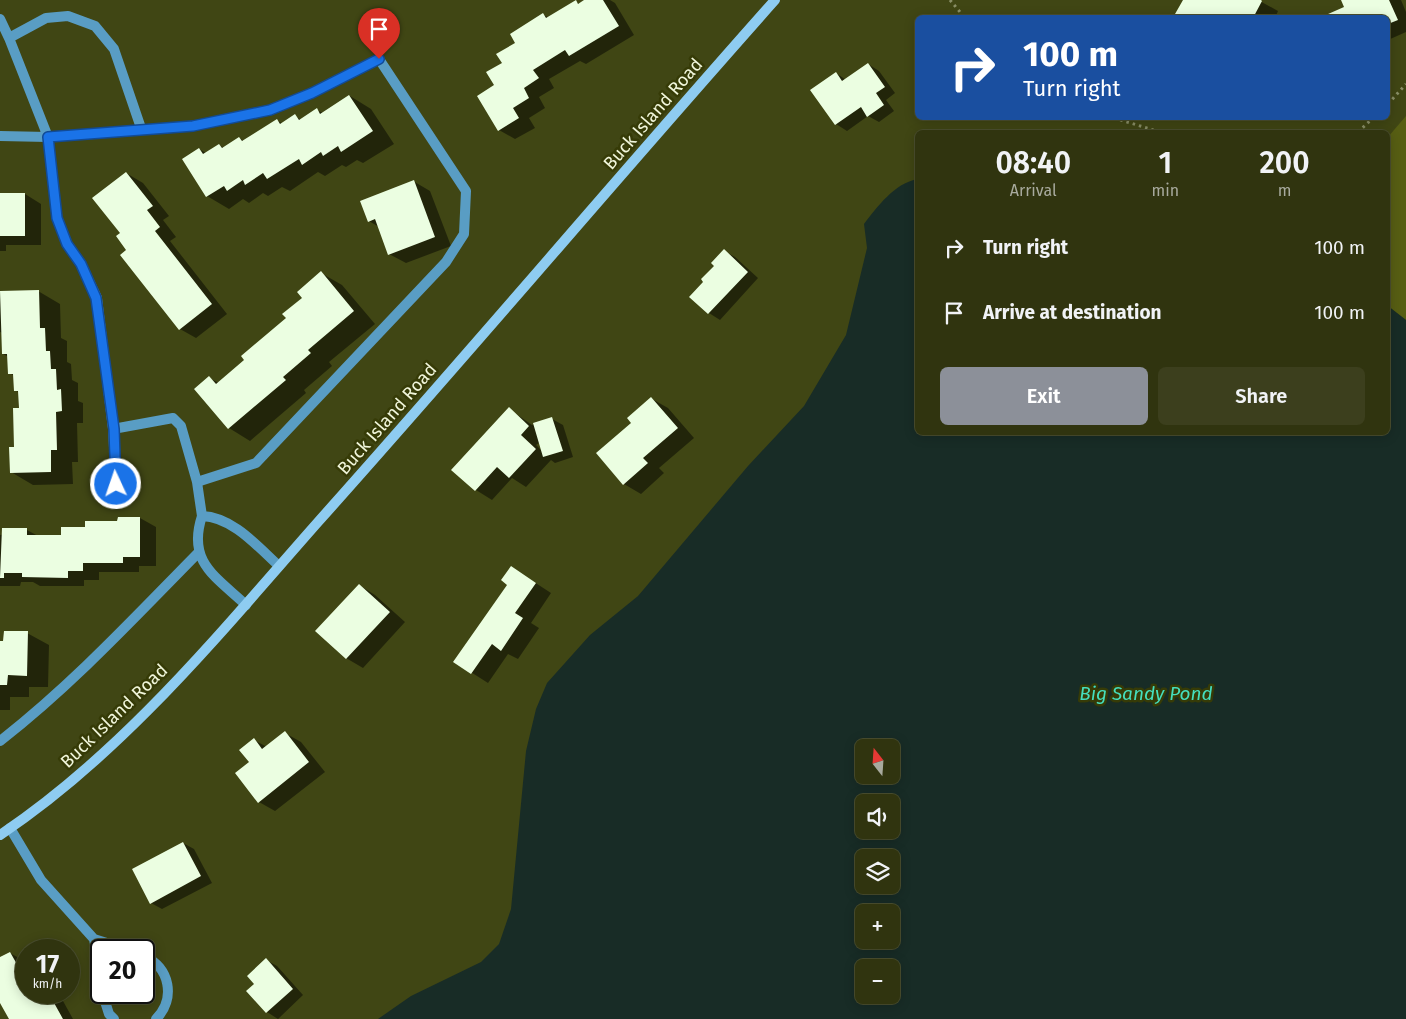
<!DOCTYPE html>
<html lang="en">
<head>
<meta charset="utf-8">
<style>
	:root { --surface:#30340f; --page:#3c3f1d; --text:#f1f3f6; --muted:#a8aa9e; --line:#4b4f2f; --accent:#8c9099 }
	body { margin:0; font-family:"Fira Sans",sans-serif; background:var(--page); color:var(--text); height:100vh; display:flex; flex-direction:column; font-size:19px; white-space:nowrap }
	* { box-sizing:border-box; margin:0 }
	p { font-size:16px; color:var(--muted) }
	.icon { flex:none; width:28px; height:28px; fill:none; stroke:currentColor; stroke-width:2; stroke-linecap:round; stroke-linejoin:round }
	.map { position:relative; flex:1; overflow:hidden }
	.side { position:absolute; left:915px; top:130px; width:475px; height:305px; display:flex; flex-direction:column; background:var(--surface); border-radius:8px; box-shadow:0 2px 12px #0003,0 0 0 1px var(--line) }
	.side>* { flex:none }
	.guide { position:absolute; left:915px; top:15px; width:475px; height:105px; border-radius:8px; box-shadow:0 2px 12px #0003,0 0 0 1px var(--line); background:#1a4fa0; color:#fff; overflow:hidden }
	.needle { width:32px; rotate:343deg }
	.buttons { position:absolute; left:855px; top:739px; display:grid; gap:10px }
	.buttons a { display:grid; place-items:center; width:45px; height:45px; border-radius:8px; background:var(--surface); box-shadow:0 2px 12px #0003,0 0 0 1px var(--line); font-size:25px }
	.speed { position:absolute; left:15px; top:939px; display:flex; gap:10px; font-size:25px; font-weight:700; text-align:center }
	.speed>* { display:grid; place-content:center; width:65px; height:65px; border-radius:50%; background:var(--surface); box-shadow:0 2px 12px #0003,0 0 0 1px var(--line); line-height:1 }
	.speed small { font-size:12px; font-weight:400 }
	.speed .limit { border:2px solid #111; border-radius:8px; background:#fff; color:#111 }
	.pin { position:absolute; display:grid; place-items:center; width:42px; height:42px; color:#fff; margin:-51px -21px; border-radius:50% 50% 50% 0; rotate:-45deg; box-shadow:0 0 5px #0007 }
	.pin .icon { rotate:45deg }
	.me { position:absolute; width:55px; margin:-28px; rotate:357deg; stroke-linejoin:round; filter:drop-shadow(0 0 4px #0008) }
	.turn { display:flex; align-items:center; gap:18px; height:105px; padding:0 25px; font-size:22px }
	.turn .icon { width:65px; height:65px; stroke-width:2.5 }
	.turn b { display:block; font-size:35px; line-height:42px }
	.eta { display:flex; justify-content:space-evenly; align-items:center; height:85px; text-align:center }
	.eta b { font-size:30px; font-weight:600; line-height:35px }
	.primary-button { display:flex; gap:10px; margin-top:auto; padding:10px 25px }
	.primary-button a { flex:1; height:58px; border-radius:8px; background:var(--accent); color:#fff; font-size:20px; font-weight:600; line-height:58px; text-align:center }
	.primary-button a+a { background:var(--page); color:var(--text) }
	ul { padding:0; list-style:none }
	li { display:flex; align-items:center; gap:15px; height:65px; padding:0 25px }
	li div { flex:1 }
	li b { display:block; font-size:19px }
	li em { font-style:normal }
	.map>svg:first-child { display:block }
	.green { fill:#575e13 }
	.water { fill:#182c26; fill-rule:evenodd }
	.shadow { fill:#0007; fill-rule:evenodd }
	.building { fill:#ebfee1 }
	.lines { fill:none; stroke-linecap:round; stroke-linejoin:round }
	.path { stroke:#8a8f67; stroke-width:3; stroke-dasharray:2.5 4; stroke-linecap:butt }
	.lane { stroke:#599dc4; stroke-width:10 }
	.street { stroke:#599dc4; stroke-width:10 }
	.secondary { stroke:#8eccf1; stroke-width:10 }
	.route-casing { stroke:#114b97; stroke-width:12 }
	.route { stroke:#1a73e8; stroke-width:9 }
	.labels { text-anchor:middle; stroke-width:5; stroke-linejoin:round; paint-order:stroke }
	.street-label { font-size:18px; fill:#f1f6db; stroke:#363b07 }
	.water-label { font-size:19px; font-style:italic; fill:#45dfbe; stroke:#363b07 }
</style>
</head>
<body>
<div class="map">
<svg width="1406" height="1019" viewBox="0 0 1406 1019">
	<rect width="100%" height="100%" fill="#404614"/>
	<path class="green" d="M 1406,116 L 1406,320 L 1388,306 L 1388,137 Z"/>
	<path class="water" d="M 917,179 L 918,432 L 1388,432 L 1388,306 L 1406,320 L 1406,1019 L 378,1019 L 411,996 L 481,962 L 499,944 L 511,909 L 526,751 L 536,709 L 547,683 L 590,635 L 638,596 L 748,466 L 804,406 L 846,335 L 867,248 L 864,224 C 878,206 894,184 917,179 ZM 864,748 L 891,748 L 891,775 L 864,775 ZM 891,802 L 891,830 L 864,830 L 864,802 ZM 864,858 L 891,858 L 891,885 L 864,885 ZM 864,912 L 891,912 L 891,940 L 864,940 ZM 864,968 L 891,968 L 891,995 L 864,995 Z"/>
	<path class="shadow" d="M 587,0 L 610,0 L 615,3 L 634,35 L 586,64 L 580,61 L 549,79 L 554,88 L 539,97 L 545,108 L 529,118 L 535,128 L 515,139 L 499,130 L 496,85 L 503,63 L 517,43 L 544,15 L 549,18 L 576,2 L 580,4 Z
		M 1184,0 L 1258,0 L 1278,11 L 1275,18 L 1185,18 Z
		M 1342,0 L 1401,0 L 1406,12 L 1406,32 L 1388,40 L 1388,18 L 1345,8 Z
		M 1388,46 L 1391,54 L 1388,55 Z
		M 868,64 L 879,71 L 895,93 L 886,100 L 894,111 L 879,122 L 868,116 L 847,131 L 836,124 L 836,73 L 846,80 Z
		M 350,96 L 371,109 L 394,144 L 363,163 L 357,160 L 346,167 L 342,165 L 325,176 L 318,172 L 290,191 L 282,187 L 268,196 L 263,193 L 249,203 L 243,199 L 229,209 L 207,196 L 183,159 L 199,149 L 206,153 L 219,145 L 224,148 L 239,138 L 244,141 L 277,120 L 283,124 L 295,116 L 301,120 L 317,110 L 323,113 Z
		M 126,173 L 143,183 L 169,216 L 163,220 L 176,237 L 170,241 L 227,314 L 196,338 L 180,329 L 128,250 L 122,234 Z
		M 413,181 L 430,191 L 451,246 L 406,263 L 389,254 L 379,227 L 369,221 Z
		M 0,194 L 25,194 L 41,204 L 41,245 L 6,245 L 6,251 L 0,251 Z
		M 724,251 L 735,257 L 758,278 L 720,320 L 709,313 L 691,297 L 705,282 Z
		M 321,273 L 342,285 L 375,324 L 329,362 L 332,366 L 304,390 L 306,393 L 250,441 L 229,428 L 196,389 L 209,378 L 219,383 L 246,360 L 288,318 Z
		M 38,291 L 60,304 L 61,338 L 67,341 L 67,362 L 71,364 L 72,380 L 78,383 L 78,401 L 83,403 L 83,423 L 77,423 L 78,462 L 72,462 L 73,484 L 33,485 L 11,472 L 20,409 L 20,393 L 15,390 L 15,376 L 9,373 L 9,357 L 3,354 L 3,333 L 0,332 L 0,292 Z
		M 652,399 L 668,408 L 694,438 L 659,468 L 664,473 L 641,494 L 624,484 L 598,454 L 633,424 Z
		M 509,409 L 532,425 L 552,419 L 563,425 L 573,457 L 555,463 L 551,460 L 526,487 L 512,478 L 492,500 L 476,490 L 453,469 ZM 540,442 L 542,451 L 536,445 Z
		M 140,518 L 156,527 L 156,566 L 139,566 L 139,572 L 99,572 L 99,580 L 84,580 L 84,586 L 40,586 L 33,582 L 21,582 L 20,586 L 0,586 L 0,535 L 27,530 L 38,536 L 62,537 L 86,528 Z
		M 511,567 L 551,593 L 531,623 L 539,628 L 518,659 L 508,654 L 488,683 L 455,662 L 508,584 Z
		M 359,585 L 375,595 L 405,622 L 363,668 L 346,658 Z
		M 27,633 L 49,645 L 48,687 L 29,687 L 29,697 L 10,697 L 10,710 L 0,710 L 0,642 Z
		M 285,733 L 301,742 L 325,772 L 275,811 L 259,802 L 254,740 L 267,747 Z
		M 183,843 L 194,849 L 212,883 L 162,909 L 151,903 Z
		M 10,953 L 26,962 L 26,992 L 58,992 L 73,1019 L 11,1019 L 0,1000 L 0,959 Z
		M 266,960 L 277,966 L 303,995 L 278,1019 L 267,1012 L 248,991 L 256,984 Z"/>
	<path class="building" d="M 576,0 L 578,4 L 584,0 L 603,0 L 619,26 L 569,56 L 565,50 L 533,70 L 539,78 L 524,88 L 529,98 L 513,108 L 519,118 L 498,131 L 477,96 L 494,85 L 486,72 L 502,63 L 496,54 L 515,43 L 510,34 L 543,13 L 546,18 Z
		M 1183,0 L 1261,0 L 1262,1 L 1253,18 L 1183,18 L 1175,14 Z
		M 1341,0 L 1389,0 L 1398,20 L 1388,24 L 1388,18 L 1319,18 L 1344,7 Z
		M 868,63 L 885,87 L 876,93 L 884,105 L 867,117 L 861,107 L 835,125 L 810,90 L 836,72 L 842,81 Z
		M 349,95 L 373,131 L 341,152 L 338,146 L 323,156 L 321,152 L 302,165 L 299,159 L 267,179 L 263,173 L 245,185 L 243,180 L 227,191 L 224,186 L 206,197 L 182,159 L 199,148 L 203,154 L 219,144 L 222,148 L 239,137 L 242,141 L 277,119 L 280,124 L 295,114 L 299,120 L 317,108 L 320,114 Z
		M 126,172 L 153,206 L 147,210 L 160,227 L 155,231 L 212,304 L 179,330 L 120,255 L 126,250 L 116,236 L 120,233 L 92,198 Z
		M 414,180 L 435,237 L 388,255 L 375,219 L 368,222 L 360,201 Z
		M 0,193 L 25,193 L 25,236 L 0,236 Z
		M 724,249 L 748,272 L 708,314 L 689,297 L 703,282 L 701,279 L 714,266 L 711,263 Z
		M 321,271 L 354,311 L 308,350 L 311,353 L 283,377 L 286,380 L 228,429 L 194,389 L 209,376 L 216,384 L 244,360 L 241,356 L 286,318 L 282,314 L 302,298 L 297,292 Z
		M 39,290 L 40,328 L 45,328 L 46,351 L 50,351 L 51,369 L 56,369 L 57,390 L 61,389 L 62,411 L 56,412 L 57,450 L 51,450 L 51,472 L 10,473 L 9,447 L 14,447 L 13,408 L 19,408 L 18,391 L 14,391 L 13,374 L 8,374 L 7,354 L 2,354 L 0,291 Z
		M 651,397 L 678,428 L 643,458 L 648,463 L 623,485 L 596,453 L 631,423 L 627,418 Z
		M 509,407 L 529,426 L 521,435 L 536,449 L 509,478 L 497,467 L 475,491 L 451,470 Z
		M 552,417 L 563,451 L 543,457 L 533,423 Z
		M 118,517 L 140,517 L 140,557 L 123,557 L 123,563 L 83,563 L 83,571 L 68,571 L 68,578 L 22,577 L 22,573 L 4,573 L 4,578 L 0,578 L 2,528 L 27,528 L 27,535 L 61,535 L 61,527 L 85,527 L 85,521 L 117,521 Z
		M 511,566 L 536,583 L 515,613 L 523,618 L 501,651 L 492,644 L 471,674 L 453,662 L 507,585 L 501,580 Z
		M 359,584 L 390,612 L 346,659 L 315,631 Z
		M 4,631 L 28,631 L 27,676 L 8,675 L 7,685 L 0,685 L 0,641 L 3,641 Z
		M 285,731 L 309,762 L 258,803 L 235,773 L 249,762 L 239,750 L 254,738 L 262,749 Z
		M 183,842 L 201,876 L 150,904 L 132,869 Z
		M 10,952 L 26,980 L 26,992 L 48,992 L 63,1019 L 9,1019 L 0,1003 L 0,957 Z
		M 266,958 L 293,989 L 266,1013 L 246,991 L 254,984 L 247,976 Z"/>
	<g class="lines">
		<path class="path" d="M 950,0 L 965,18
			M 1388,104 L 1406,84
			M 1114,118 L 1160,132
			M 1358,132 L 1373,118"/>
		<path class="lane" d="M 0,19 L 9,38
			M 0,136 L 48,137 L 193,126 L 270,110 L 312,93 L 379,59 L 466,191 L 464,234 L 446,262 L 256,463 L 197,482 L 181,426 L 173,418 L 113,429 L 97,298 L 81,264 L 67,244 L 57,218 L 48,137 L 9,38 L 46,18 L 68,16 L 95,26 L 114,49 L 141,128
			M 113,429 L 116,484
			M 197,482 L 202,516
			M 246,605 C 215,576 187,562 202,516 C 233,517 258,547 279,566
			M 0,741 C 72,685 134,618 198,553"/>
		<path class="street" d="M 10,828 L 41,880 L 94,939 L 101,981
			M 94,939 L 129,950
			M 144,956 C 170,967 176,999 156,1019
			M 102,992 L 109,1014 L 114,1019"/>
		<path class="secondary" d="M 0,835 C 124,752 220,633 318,522 C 472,350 621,173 775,0"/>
	</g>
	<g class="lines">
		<defs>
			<path id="route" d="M 116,484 L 114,429 L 96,298 L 81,264 L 67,244 L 57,218 L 48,137 L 193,126 L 270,110 L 312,93 L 379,59"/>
		</defs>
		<use href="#route" class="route-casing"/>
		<use href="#route" class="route"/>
	</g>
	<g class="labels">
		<g class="street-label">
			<text transform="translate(653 114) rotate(-49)" y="6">Buck Island Road</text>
			<text transform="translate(387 419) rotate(-49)" y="6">Buck Island Road</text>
			<text transform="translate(114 716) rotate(-44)" y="6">Buck Island Road</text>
		</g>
		<g class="water-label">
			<text x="1146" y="700">Big Sandy Pond</text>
		</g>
	</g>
</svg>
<div class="buttons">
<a><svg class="needle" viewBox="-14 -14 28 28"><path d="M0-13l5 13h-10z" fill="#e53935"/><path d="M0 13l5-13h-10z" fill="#a8aa9e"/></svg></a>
<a><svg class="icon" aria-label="sound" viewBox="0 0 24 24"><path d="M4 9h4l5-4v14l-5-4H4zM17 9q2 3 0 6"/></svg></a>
<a><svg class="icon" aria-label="layers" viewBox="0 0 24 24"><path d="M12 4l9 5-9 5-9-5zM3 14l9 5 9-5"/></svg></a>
<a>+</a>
<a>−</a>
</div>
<div class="speed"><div>17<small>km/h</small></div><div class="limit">20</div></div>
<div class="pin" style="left:379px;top:59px;background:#d93025"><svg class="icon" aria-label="arrive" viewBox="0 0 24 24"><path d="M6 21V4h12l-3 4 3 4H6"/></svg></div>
<svg class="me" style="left:116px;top:484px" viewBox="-20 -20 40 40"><circle r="17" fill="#1a73e8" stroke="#fff" stroke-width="3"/><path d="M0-11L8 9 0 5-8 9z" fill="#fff"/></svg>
<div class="guide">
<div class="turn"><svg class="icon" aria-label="right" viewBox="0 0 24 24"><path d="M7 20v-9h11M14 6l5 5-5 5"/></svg><div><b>100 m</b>Turn right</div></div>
</div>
<section class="side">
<div class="eta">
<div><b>08:40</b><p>Arrival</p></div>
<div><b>1</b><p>min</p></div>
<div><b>200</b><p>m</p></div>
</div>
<ul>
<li><svg class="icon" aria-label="right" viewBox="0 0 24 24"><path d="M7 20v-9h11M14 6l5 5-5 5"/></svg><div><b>Turn right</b></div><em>100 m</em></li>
<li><svg class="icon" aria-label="arrive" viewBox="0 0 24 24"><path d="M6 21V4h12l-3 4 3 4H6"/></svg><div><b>Arrive at destination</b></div><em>100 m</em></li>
</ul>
<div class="primary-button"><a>Exit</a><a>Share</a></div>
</section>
</div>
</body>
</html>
